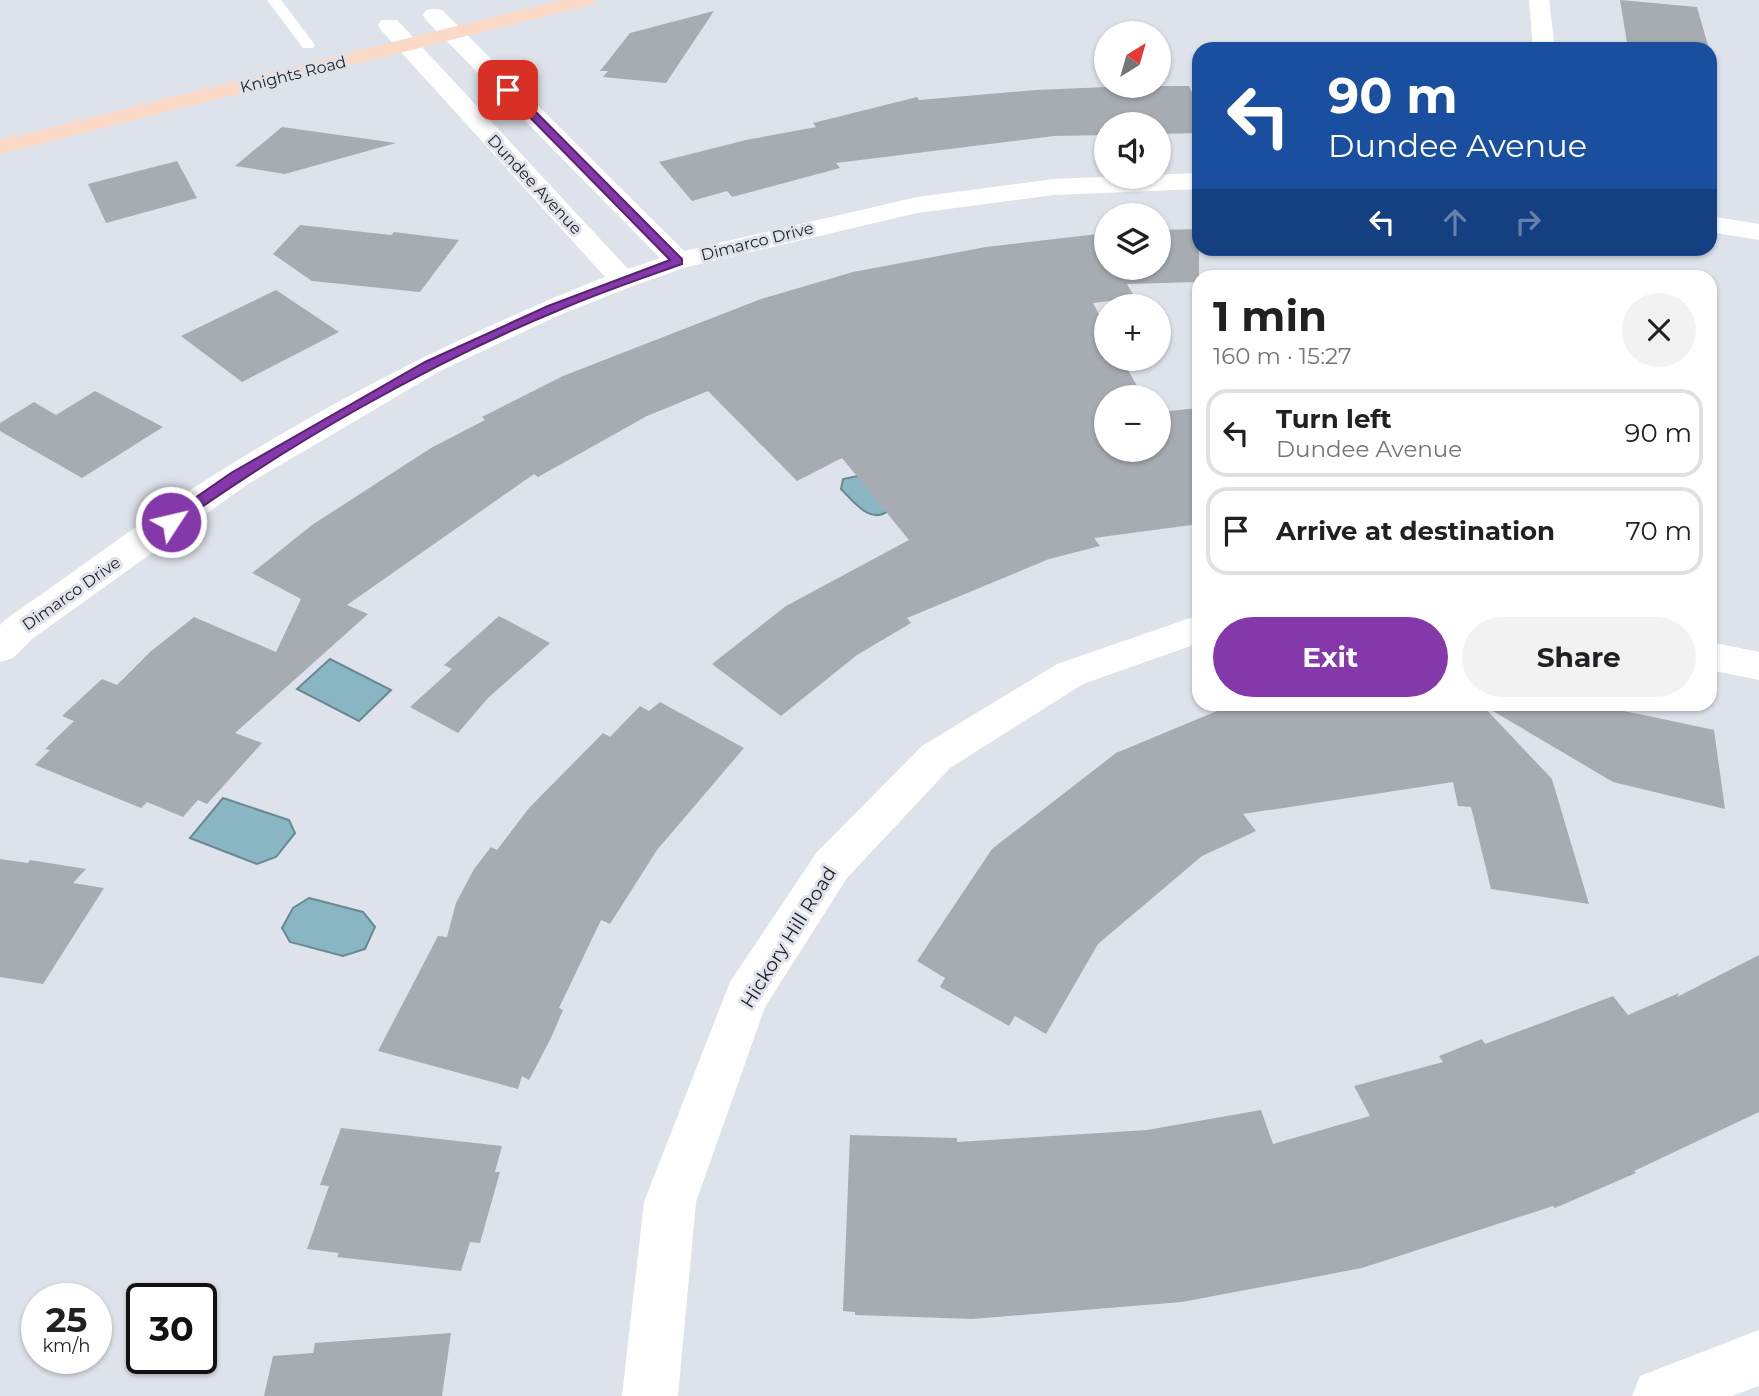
<!DOCTYPE html>
<html lang="en">
<head>
<meta charset="utf-8">
<style>
	:root { --surface:#fff; --page:#f2f2f2; --text:#202124; --muted:#757577; --line:#e0e0e0; --accent:#8438a9 }
	body { margin:0; font-family:Montserrat,sans-serif; background:var(--page); color:var(--text); height:100vh; display:flex; flex-direction:column; font-size:26px; white-space:nowrap }
	* { box-sizing:border-box; margin:0 }
	p { font-size:23px; color:var(--muted) }
	.icon { flex:none; width:38px; height:38px; fill:none; stroke:currentColor; stroke-width:2; stroke-linecap:round; stroke-linejoin:round }
	.map { position:relative; flex:1; overflow:hidden }
	.details { position:absolute; left:1192px; top:270px; width:525px; height:441px; display:flex; flex-direction:column; background:var(--surface); border-radius:21px; box-shadow:0 2px 5px #0004 }
	.details>* { flex:none }
	.banner { position:absolute; left:1192px; top:42px; width:525px; height:214px; border-radius:21px; box-shadow:0 2px 5px #0004; background:#1a4fa0; color:#fff; overflow:hidden }
	.needle { width:46px; rotate:37deg }
	.tools { position:absolute; left:1094px; top:21px; display:grid; gap:14px }
	.tools a { display:grid; place-items:center; width:77px; height:77px; border-radius:50%; background:var(--surface); box-shadow:0 2px 5px #0004; font-size:35px }
	.speed { position:absolute; left:21px; top:1283px; display:flex; gap:14px; font-size:35px; font-weight:700; text-align:center }
	.speed>* { display:grid; place-content:center; width:91px; height:91px; border-radius:50%; background:var(--surface); box-shadow:0 2px 5px #0004; line-height:1 }
	.speed small { font-size:18px; font-weight:400 }
	.speed .limit { border:4px solid #111; border-radius:10px; background:#fff; color:#111 }
	.pin { position:absolute; display:grid; place-items:center; width:60px; height:60px; color:#fff; margin:-30px; border-radius:14px; box-shadow:0 4px 10px #0006 }
	.me { position:absolute; width:77px; margin:-38px; rotate:55deg; stroke-linejoin:round; filter:drop-shadow(0 0 5px #0008) }
	.turn { display:flex; align-items:center; gap:24px; height:147px; padding:0 21px; font-size:32px }
	.turn .icon { width:91px; height:91px; stroke-width:2.5 }
	.turn b { display:block; font-size:49px; line-height:60px }
	.lanes { display:flex; align-items:center; height:66px; padding:0 21px; background:#0003; justify-content:center; gap:35px; direction:ltr }
	.lanes .off { opacity:.35 }
	.round { display:grid; place-items:center; flex:none; width:74px; height:74px; border-radius:37px; background:var(--page) }
	.summary { display:flex; align-items:center; justify-content:space-between; height:119px; padding:0 21px }
	h1 { font-size:42px; font-weight:700; line-height:52px }
	.cta { display:flex; gap:14px; margin-top:auto; padding:14px 21px }
	.cta a { flex:1; height:80px; border-radius:42px; background:var(--accent); color:#fff; font-size:28px; font-weight:700; line-height:80px; text-align:center }
	.cta a+a { background:var(--page); color:var(--text) }
	ul { padding:0; list-style:none }
	li { display:flex; align-items:center; gap:21px; height:88px; margin:0 14px 10px; padding:0 7px; border:4px solid var(--line); border-radius:21px }
	li div { flex:1 }
	li b { display:block; font-size:26px }
	li em { font-style:normal }
	.map>svg:first-child { display:block }
	.water { fill:#89b6c2; stroke:#698992; stroke-width:2 }
	.building { fill:#a7acb3 }
	.lines { fill:none; stroke-linecap:round; stroke-linejoin:round }
	.service { fill:#fff; fill-rule:evenodd }
	.minor { fill:#fff; fill-rule:evenodd }
	.primary { fill:#fbd9c7; fill-rule:evenodd }
	.route { fill:#8438a9; stroke:#56246e; stroke-width:2 }
	.labels { text-anchor:middle; stroke-width:6; stroke-linejoin:round; paint-order:stroke }
	.far-street-label { font-size:16px; fill:#1d1f22; stroke:#dee3eb }
	.street-label { font-size:19px; fill:#1d1f22; stroke:#dee3eb }
</style>
</head>
<body>
<div class="map">
<svg width="1759" height="1396" viewBox="0 0 1759 1396">
	<rect width="100%" height="100%" fill="#dee3eb"/>
	<path class="water" d="M 862,475 L 890,509 C 872,527 853,501 841,489 L 843,479 Z
		M 330,659 L 391,690 L 359,721 L 297,689 Z
		M 223,798 L 289,820 L 295,833 L 276,857 L 257,864 L 190,838 Z
		M 309,898 L 363,912 L 375,927 L 365,949 L 343,956 L 290,942 L 282,928 L 293,908 Z"/>
	<path class="building" d="M 1620,0 L 1697,7 L 1709,49 L 1628,49 Z
		M 714,11 L 666,83 L 603,77 L 608,71 L 600,71 L 630,33 Z
		M 1131,86 L 1189,86 L 1199,108 L 1199,133 L 1158,134 L 1158,124 L 1106,124 L 1106,135 L 1054,136 L 836,163 L 840,168 L 732,197 L 727,191 L 692,201 L 659,162 L 746,140 L 816,127 L 813,123 L 917,97 L 919,100 L 1036,90 Z
		M 282,127 L 396,143 L 285,174 L 235,166 Z
		M 177,161 L 197,198 L 106,223 L 88,184 Z
		M 300,225 L 391,235 L 394,232 L 459,240 L 420,292 L 312,281 L 273,254 Z
		M 1199,229 L 1199,282 L 1127,284 L 1135,298 L 1093,303 L 1106,328 L 1106,359 L 1122,359 L 1143,397 L 1106,397 L 1106,450 L 1158,450 L 1158,412 L 1199,408 L 1199,524 L 1094,538 L 1100,546 L 1049,559 L 907,618 L 911,623 L 857,655 L 781,716 L 712,664 L 786,606 L 909,540 L 842,458 L 797,481 L 708,391 L 647,416 L 538,477 L 534,474 L 347,605 L 368,614 L 235,733 L 262,743 L 207,804 L 198,800 L 183,817 L 147,802 L 141,808 L 35,765 L 50,750 L 45,749 L 74,721 L 62,716 L 102,679 L 117,685 L 150,652 L 194,617 L 276,652 L 301,599 L 252,573 L 312,525 L 431,448 L 485,420 L 482,417 L 563,376 L 761,299 L 853,272 L 986,247 L 1106,233 L 1106,268 L 1158,268 L 1158,230 Z
		M 276,290 L 339,332 L 242,382 L 181,336 Z
		M 95,391 L 163,427 L 82,478 L 0,431 L 0,423 L 34,402 L 56,415 Z
		M 499,616 L 550,643 L 488,698 L 458,733 L 410,707 L 452,669 L 444,665 Z
		M 660,702 L 744,748 L 657,850 L 610,924 L 601,920 L 559,1008 L 563,1010 L 551,1038 L 529,1080 L 522,1076 L 518,1089 L 378,1051 L 438,936 L 447,937 L 456,903 L 474,869 L 491,847 L 497,850 L 529,808 L 603,733 L 610,737 L 640,706 L 649,711 Z
		M 1234,704 L 1587,704 L 1639,714 L 1714,730 L 1725,809 L 1613,782 L 1481,704 L 1552,779 L 1589,904 L 1491,889 L 1471,807 L 1458,806 L 1453,782 L 1243,814 L 1256,831 L 1202,856 L 1098,944 L 1046,1034 L 1015,1016 L 1009,1026 L 940,987 L 945,978 L 917,961 L 992,849 L 1116,753 Z
		M 0,859 L 28,863 L 30,860 L 86,869 L 73,883 L 104,888 L 43,984 L 0,977 Z
		M 1759,955 L 1759,1112 L 1634,1171 L 1636,1173 L 1555,1208 L 1553,1206 L 1362,1268 L 1182,1302 L 972,1319 L 855,1315 L 855,1312 L 843,1311 L 850,1135 L 957,1138 L 957,1142 L 1147,1130 L 1261,1110 L 1273,1144 L 1370,1116 L 1354,1086 L 1443,1062 L 1439,1056 L 1482,1039 L 1485,1044 L 1613,996 L 1628,1015 L 1679,993 L 1677,997 Z
		M 341,1128 L 502,1146 L 495,1172 L 500,1172 L 480,1243 L 470,1242 L 461,1271 L 337,1257 L 339,1253 L 307,1249 L 329,1186 L 320,1185 Z
		M 451,1333 L 442,1396 L 264,1396 L 273,1356 L 313,1353 L 315,1343 Z"/>
	<g class="lines">
		<path class="service" d="M 267,0 L 281,0 L 315,45 L 313,48 L 303,48 Z"/>
		<path class="minor" d="M 1529,0 L 1549,0 L 1555,49 L 1533,49 Z
			M 434,9 L 442,10 L 684,251 L 917,197 L 1054,179 L 1199,173 L 1199,189 L 1054,195 L 917,213 L 687,267 L 633,286 L 562,314 L 440,371 L 248,484 L 32,639 L 13,658 L 0,662 L 0,625 L 6,619 C 79,569 150,514 225,468 C 346,393 473,329 605,277 L 381,30 L 378,25 L 381,20 L 397,20 L 628,269 L 660,258 L 426,20 L 423,15 L 426,10 Z
			M 1710,216 L 1759,224 L 1759,240 L 1710,232 Z
			M 1199,615 L 1199,643 L 1083,684 L 950,768 L 847,878 L 765,1007 L 696,1202 L 678,1396 L 622,1396 L 644,1202 L 730,982 L 817,852 L 922,746 L 1057,664 Z
			M 1710,642 L 1759,652 L 1759,680 L 1710,670 Z
			M 1759,1330 L 1759,1386 L 1732,1396 L 1632,1396 L 1640,1376 Z"/>
		<path class="primary" d="M 561,0 L 596,0 L 593,4 L 0,154 L 0,140 Z"/>
	</g>
	<path class="route" d="M 505,88 L 512,88 L 682,259 L 682,264 C 640,279 598,293 557,311 C 426,365 291,443 176,525 L 166,525 L 166,518 L 231,473 L 425,362 L 548,306 L 670,260 L 505,92 Z"/>
	<g class="labels">
		<g class="far-street-label">
			<text transform="translate(293 74) rotate(-14)" y="6">Knights Road</text>
			<text transform="translate(535 184) rotate(47)" y="6">Dundee Avenue</text>
			<text transform="translate(757 241) rotate(-14)" y="6">Dimarco Drive</text>
			<text transform="translate(71 593) rotate(-35)" y="6">Dimarco Drive</text>
		</g>
		<g class="street-label">
			<text transform="translate(788 937) rotate(-58)" y="7">Hickory Hill Road</text>
		</g>
	</g>
</svg>
<div class="tools">
<a><svg class="needle" viewBox="-14 -14 28 28"><path d="M0-13l5 13h-10z" fill="#e53935"/><path d="M0 13l5-13h-10z" fill="#757577"/></svg></a>
<a><svg class="icon" aria-label="sound" viewBox="0 0 24 24"><path d="M4 9h4l5-4v14l-5-4H4zM17 9q2 3 0 6"/></svg></a>
<a><svg class="icon" aria-label="layers" viewBox="0 0 24 24"><path d="M12 4l9 5-9 5-9-5zM3 14l9 5 9-5"/></svg></a>
<a>+</a>
<a>−</a>
</div>
<div class="speed"><div>25<small>km/h</small></div><div class="limit">30</div></div>
<div class="pin" style="left:508px;top:90px;background:#d93025"><svg class="icon" aria-label="arrive" viewBox="0 0 24 24"><path d="M6 21V4h12l-3 4 3 4H6"/></svg></div>
<svg class="me" style="left:171px;top:522px" viewBox="-20 -20 40 40"><circle r="17" fill="#8438a9" stroke="#fff" stroke-width="3"/><path d="M0-11L8 9 0 5-8 9z" fill="#fff"/></svg>
<div class="banner">
<div class="turn"><svg class="icon" aria-label="left" viewBox="0 0 24 24"><path d="M17 20v-9H6M10 6l-5 5 5 5"/></svg><div><b>90 m</b>Dundee Avenue</div></div>
<div class="lanes"><svg class="icon" aria-label="left" viewBox="0 0 24 24"><path d="M17 20v-9H6M10 6l-5 5 5 5"/></svg><svg class="icon off" aria-label="ahead" viewBox="0 0 24 24"><path d="M12 20V5M6 11l6-6 6 6"/></svg><svg class="icon off" aria-label="right" viewBox="0 0 24 24"><path d="M7 20v-9h11M14 6l5 5-5 5"/></svg></div>
</div>
<section class="details">
<div class="summary"><div><h1>1 min</h1><p>160 m · 15:27</p></div><a class="round"><svg class="icon" aria-label="close" viewBox="0 0 24 24"><path d="M6 6l12 12M18 6L6 18"/></svg></a></div>
<ul>
<li><svg class="icon" aria-label="left" viewBox="0 0 24 24"><path d="M17 20v-9H6M10 6l-5 5 5 5"/></svg><div><b>Turn left</b><p>Dundee Avenue</p></div><em>90 m</em></li>
<li><svg class="icon" aria-label="arrive" viewBox="0 0 24 24"><path d="M6 21V4h12l-3 4 3 4H6"/></svg><div><b>Arrive at destination</b></div><em>70 m</em></li>
</ul>
<div class="cta"><a>Exit</a><a>Share</a></div>
</section>
</div>
</body>
</html>
